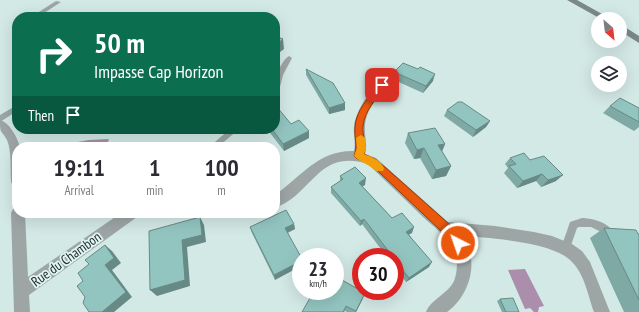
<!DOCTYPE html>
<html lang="en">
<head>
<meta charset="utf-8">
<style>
	:root { --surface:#fff; --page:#f7f7f7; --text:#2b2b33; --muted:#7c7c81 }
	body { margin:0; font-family:"PT Sans Narrow",sans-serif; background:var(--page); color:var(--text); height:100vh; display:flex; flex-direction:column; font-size:15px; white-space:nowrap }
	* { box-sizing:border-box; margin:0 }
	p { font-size:13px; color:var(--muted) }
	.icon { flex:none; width:22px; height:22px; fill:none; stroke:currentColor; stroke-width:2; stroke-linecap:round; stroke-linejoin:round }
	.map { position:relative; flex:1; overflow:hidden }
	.details { position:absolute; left:12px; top:142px; width:268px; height:76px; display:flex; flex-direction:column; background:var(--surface); border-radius:16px; box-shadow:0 4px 16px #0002 }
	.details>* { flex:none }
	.hud { position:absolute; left:12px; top:12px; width:268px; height:122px; border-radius:16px; box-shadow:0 4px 16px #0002; background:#0b6e4f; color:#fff; overflow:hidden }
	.needle { width:26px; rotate:152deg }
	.tools { position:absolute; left:591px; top:12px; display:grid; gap:8px }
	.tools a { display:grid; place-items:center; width:36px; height:36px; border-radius:50%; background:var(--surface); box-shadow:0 4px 16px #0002; font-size:20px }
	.speed { position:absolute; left:292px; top:248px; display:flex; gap:8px; font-size:20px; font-weight:700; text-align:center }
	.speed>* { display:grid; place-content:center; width:52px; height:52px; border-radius:50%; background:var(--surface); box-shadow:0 4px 16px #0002; line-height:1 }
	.speed small { font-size:10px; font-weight:400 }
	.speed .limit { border:6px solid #d22; background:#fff; color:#111 }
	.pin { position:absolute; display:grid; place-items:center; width:34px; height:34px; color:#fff; margin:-17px; border-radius:8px; box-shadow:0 2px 6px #0006 }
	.me { position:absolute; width:44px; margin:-22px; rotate:319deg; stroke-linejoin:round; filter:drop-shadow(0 0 3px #0008) }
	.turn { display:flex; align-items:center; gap:14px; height:84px; padding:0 16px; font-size:18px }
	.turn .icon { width:52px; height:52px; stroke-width:2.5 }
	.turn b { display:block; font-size:28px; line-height:34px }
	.then { display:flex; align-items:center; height:38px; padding:0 16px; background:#0003; gap:8px; font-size:15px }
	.eta { display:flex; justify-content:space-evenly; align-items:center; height:68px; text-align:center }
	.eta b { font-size:24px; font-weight:700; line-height:28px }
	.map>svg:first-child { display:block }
	.water { fill:#aa8eab }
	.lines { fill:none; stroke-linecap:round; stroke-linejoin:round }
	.lane { fill:#9da6a5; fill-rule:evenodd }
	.street { fill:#9da6a5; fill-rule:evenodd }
	.secondary { fill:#7b8887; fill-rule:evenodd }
	.wall { fill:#7ea9a5 }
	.shaded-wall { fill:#678a86 }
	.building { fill:#93c5c0; stroke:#678a86 }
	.route { fill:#ea580c; stroke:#983908 }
	.slow { fill:#f59e0b }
	.labels { text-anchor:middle; stroke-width:3.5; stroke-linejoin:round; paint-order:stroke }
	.near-street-label { font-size:14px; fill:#232b2a; stroke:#e0f6f4 }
</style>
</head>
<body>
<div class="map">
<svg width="639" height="312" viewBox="0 0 639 312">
	<rect width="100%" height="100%" fill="#d3e9e6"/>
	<path class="water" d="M 109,139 L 106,147 L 60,147 L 60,145 L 89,140 Z
		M 525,269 L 544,306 L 539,307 L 538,312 L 534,312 L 530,308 L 525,309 L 508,270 Z"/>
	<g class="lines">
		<path class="lane" d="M 56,1 L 61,2 L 38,17 L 31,17 Z
			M 289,56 L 292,58 L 283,75 L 278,95 L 275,97 C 275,92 274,86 275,81 C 276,74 283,59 289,56 Z
			M 17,105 L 17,111 L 0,122 L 0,115 Z
			M 230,129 L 239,129 L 218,147 L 209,147 Z
			M 582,218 C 591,218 608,222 612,231 L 610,234 L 607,235 L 591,227 L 579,227 L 577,228 L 569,251 L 566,253 L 563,251 L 561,248 L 570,222 Z"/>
		<path class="street" d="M 382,82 L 387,85 C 378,98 366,109 365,126 C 364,136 368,144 365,154 L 376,158 L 448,222 L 495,226 L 534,232 L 552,236 L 572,244 L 582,251 L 590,262 L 610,312 L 594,312 C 588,296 585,275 572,262 C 553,241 489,238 461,236 C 481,258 470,296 447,312 L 426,312 C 431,299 448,294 454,281 C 458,271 458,257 453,248 C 446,236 433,226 423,217 C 405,199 386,182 368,164 C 318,148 313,194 275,208 L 275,195 C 302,176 318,150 354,151 C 356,143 353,134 354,126 C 355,114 371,85 382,82 Z
			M 0,120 C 10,123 17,137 20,147 L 17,147 L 17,187 L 13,186 L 11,182 C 10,169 12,152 7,140 C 1,129 0,135 0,120 Z
			M 17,207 L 17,213 L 25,213 L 28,277 L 121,213 L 139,213 L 137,217 L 29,295 L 30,312 L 14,312 L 11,213 L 13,209 Z"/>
		<path class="secondary" d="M 567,0 L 577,0 L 611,19 L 601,19 Z
			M 620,24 L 639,36 L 639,43 L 620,31 Z"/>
	</g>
	<path class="wall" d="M 306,69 L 345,110 L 329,114 L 306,75 Z
		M 418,69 L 433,81 L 423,93 L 392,79 L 394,72 Z
		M 610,106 L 639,108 L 639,127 L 634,131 L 603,113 Z
		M 447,110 L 490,121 L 486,127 L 473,137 L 444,116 Z
		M 291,124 L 309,138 L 284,151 L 267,129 L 275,129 Z
		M 408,133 L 445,144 L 442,152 L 451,166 L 446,176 L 432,179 L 420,158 L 414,159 L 405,143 Z
		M 510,158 L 530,160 L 556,181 L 541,187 L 536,181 L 517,188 L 504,173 L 508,168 L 505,164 Z
		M 340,176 L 365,185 L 362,186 L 392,218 L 412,233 L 409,234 L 429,267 L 406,282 L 395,267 L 395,257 L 387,257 L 362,224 L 360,226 L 331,193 L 331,187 L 340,181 Z
		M 294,224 L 295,229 L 288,233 L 275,280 L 252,233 L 250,227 Z
		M 604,228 L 639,234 L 639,312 L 624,312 L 590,238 Z
		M 363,298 L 356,312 L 347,312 L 345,311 L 344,312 L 302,312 Z
		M 500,299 L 519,312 L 502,312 L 497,301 Z"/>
	<path class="shaded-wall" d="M 283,39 L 284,49 L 275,56 L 275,46 Z
		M 435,74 L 433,81 L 423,93 L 426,86 Z
		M 345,103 L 345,110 L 329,114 L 329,108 Z
		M 490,121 L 486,127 L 473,137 L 476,130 Z
		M 309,131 L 309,138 L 284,151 L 283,144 Z
		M 445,144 L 441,153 L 438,145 Z
		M 424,148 L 420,158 L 414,159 L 417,150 Z
		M 451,166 L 446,176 L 432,179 L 436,170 Z
		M 542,174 L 536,181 L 517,188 L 523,181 Z
		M 563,175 L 556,181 L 541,187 L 548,180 Z
		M 366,178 L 365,185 L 358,189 L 359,183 Z
		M 200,217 L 204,225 L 206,242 L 187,247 L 190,286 L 157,296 L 150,290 L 182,240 Z
		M 364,219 L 362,224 L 360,226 L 361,221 Z
		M 294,224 L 295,229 L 286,233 L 285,228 Z
		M 414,227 L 412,233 L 404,237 L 406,232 Z
		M 105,245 L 112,251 L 121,263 L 112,270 L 132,297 L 114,312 L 102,312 L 105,265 Z
		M 301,261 L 301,266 L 275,280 L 274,275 Z
		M 432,262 L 429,267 L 406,282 L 409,278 Z
		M 365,293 L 363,298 L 356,312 L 355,312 Z"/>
	<path class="building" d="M 275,36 L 283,39 L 275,46 Z
		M 403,63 L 418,69 L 420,67 L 435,74 L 426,86 L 394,72 Z
		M 306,69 L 333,83 L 345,103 L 329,108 Z
		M 620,98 L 639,108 L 639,122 L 610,106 Z
		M 458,102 L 462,102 L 490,121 L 476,130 L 447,110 Z
		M 277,107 L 291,124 L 299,120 L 309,131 L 283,144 L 272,129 L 275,129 L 275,108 Z
		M 435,128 L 445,144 L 438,145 L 451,166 L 436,170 L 424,148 L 417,150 L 408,133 Z
		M 524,153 L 530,160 L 544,156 L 563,175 L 548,180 L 542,174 L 523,181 L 509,166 L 516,164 L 510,158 Z
		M 355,167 L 366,178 L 359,183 L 392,218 L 402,213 L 414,227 L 406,232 L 432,262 L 409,278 L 395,260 L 395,257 L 393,257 L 364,219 L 361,221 L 331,187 L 343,179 L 340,176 Z
		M 286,210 L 294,224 L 285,228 L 301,257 L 301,261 L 274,275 L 250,227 Z
		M 200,217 L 202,235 L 182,240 L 185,280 L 150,290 L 149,231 Z
		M 604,228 L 636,230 L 638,234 L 639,234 L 639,300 Z
		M 105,245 L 114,258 L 105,265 L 126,292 L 102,312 L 89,312 L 83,303 L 85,297 L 77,286 L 83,281 L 78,273 L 89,264 L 85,260 Z
		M 335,276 L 365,293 L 356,311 L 346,306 L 343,312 L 302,312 L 314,291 L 335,291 Z
		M 513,298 L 519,312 L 506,312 L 500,299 Z"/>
	<path class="route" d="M 382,83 L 386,85 C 377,99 365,109 363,126 C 362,136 367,144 364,154 L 375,159 L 386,168 L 449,224 L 463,243 L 462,246 L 458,248 L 454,246 L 441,231 L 380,173 L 369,164 L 356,158 L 354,156 C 358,145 354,138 355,127 C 356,110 369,97 379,84 Z"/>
	<path class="slow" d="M 361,135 L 365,138 L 366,148 L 364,154 C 372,157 380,160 384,168 L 383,171 L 376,171 C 371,166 357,160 354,156 L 357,148 L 356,138 Z"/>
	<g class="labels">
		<g class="near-street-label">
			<text transform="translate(66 259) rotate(-36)" y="5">Rue du Chambon</text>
		</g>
	</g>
</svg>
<div class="tools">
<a><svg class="needle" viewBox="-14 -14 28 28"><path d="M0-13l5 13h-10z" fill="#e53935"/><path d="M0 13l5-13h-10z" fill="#7c7c81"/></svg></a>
<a><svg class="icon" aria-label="layers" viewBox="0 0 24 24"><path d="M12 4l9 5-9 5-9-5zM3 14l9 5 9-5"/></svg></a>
</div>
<div class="speed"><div>23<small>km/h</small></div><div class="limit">30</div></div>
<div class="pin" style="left:382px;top:85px;background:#d93025"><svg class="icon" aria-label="arrive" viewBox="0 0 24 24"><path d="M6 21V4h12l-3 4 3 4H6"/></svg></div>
<svg class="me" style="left:458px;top:243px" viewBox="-20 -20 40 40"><circle r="17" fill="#ea580c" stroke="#fff" stroke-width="3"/><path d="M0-11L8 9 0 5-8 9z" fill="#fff"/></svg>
<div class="hud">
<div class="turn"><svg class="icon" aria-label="right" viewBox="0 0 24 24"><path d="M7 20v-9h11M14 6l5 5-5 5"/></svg><div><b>50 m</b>Impasse Cap Horizon</div></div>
<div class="then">Then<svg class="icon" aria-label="arrive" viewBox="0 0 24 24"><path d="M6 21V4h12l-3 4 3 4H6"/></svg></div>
</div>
<section class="details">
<div class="eta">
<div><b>19:11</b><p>Arrival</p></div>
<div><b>1</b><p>min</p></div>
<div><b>100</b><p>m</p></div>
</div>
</section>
</div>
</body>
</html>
